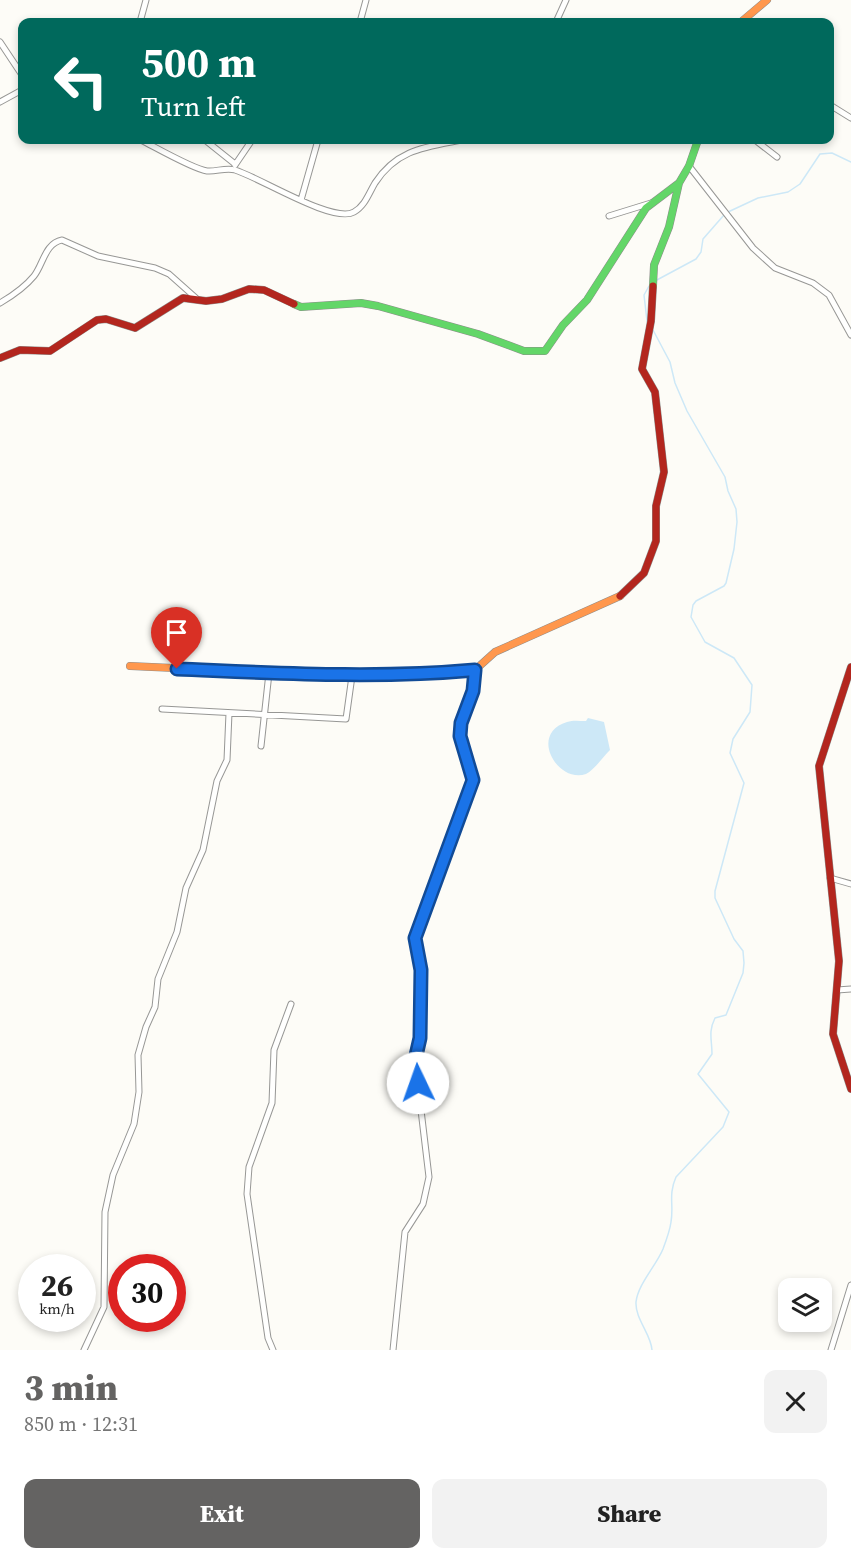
<!DOCTYPE html>
<html lang="en">
<head>
<meta charset="utf-8">
<style>
	:root { --surface:#fff; --page:#f2f2f2; --text:#222; --muted:#767676; --accent:#646362 }
	body { margin:0; font-family:"Source Serif 4",serif; background:var(--page); color:var(--text); height:100vh; display:flex; flex-direction:column; font-size:22px; white-space:nowrap }
	* { box-sizing:border-box; margin:0 }
	p { font-size:20px; color:var(--muted) }
	.icon { flex:none; width:33px; height:33px; fill:none; stroke:currentColor; stroke-width:2; stroke-linecap:round; stroke-linejoin:round }
	.map { position:relative; height:1350px; overflow:hidden }
	.sheet { display:flex; flex-direction:column; background:var(--surface); flex:1 }
	.sheet>* { flex:none }
	.banner { position:absolute; left:18px; top:18px; width:816px; height:126px; border-radius:12px; box-shadow:0 3px 9px #0003; background:#00695c; color:#fff; overflow:hidden }
	.fabs { position:absolute; left:778px; top:1278px; display:grid; gap:12px }
	.fabs a { display:grid; place-items:center; width:54px; height:54px; border-radius:12px; background:var(--surface); box-shadow:0 3px 9px #0003; font-size:30px }
	.speed { position:absolute; left:18px; top:1254px; display:flex; gap:12px; font-size:30px; font-weight:700; text-align:center }
	.speed>* { display:grid; place-content:center; width:78px; height:78px; border-radius:50%; background:var(--surface); box-shadow:0 3px 9px #0003; line-height:1 }
	.speed small { font-size:15px; font-weight:400 }
	.speed .limit { border:9px solid #d22; background:#fff; color:#111 }
	.pin { position:absolute; display:grid; place-items:center; width:51px; height:51px; color:#fff; margin:-62px -26px; border-radius:50% 50% 50% 0; rotate:-45deg; box-shadow:0 0 6px #0007 }
	.pin .icon { rotate:45deg }
	.me { position:absolute; width:66px; margin:-33px; rotate:357deg; stroke-linejoin:round; filter:drop-shadow(0 0 4px #0008) }
	.turn { display:flex; align-items:center; gap:21px; height:126px; padding:0 24px; font-size:27px }
	.turn .icon { width:78px; height:78px; stroke-width:2.5 }
	.turn b { display:block; font-size:42px; line-height:51px }
	.round { display:grid; place-items:center; flex:none; width:63px; height:63px; border-radius:12px; background:var(--page) }
	.overview { display:flex; align-items:center; justify-content:space-between; height:102px; padding:0 24px }
	h1 { font-size:36px; font-weight:800; line-height:45px; color:var(--accent) }
	.primary-button { display:flex; gap:12px; margin-top:auto; padding:12px 24px }
	.primary-button a { flex:1; height:69px; border-radius:12px; background:var(--accent); color:#fff; font-size:24px; font-weight:800; line-height:69px; text-align:center }
	.primary-button a+a { background:var(--page); color:var(--text) }
	.map>svg:first-child { display:block }
	.water { fill:#cde8f7 }
	.lines { fill:none; stroke-linecap:round; stroke-linejoin:round }
	.stream { stroke:#cde8f7; stroke-width:1.5 }
	.street-casing { stroke:#979795; stroke-width:7 }
	.fast-casing { stroke:#8e8d8b; stroke-width:8 }
	.slow-casing { stroke:#8e8d8b; stroke-width:8 }
	.jam-casing { stroke:#8e8d8b; stroke-width:8 }
	.street { stroke:#fffffe; stroke-width:5 }
	.fast { stroke:#63d668; stroke-width:7 }
	.slow { stroke:#ff974d; stroke-width:7 }
	.jam { stroke:#b3261e; stroke-width:7 }
	.route-casing { stroke:#114b97; stroke-width:15 }
	.route { stroke:#1a73e8; stroke-width:10 }
</style>
</head>
<body>
<div class="map">
<svg width="851" height="1350" viewBox="0 0 851 1350">
	<rect width="100%" height="100%" fill="#fdfcf7"/>
	<path class="water" d="M 588,718 L 604,722 L 610,750 C 603,757 594,770 586,774 C 558,784 528,734 567,722 C 573,720 579,721 586,721 Z"/>
	<g class="lines">
		<path class="stream" d="M 728,212 L 758,198 L 788,192 L 800,184 L 820,154 L 832,153 L 851,162
			M 655,281 L 696,259 L 701,252 L 703,239 L 724,215
			M 647,321 L 644,295 L 649,286
			M 652,1350 C 651,1334 635,1319 636,1302 C 638,1284 656,1266 663,1249 C 666,1241 670,1230 671,1222 C 674,1205 668,1195 676,1177 L 723,1127 L 729,1112 L 698,1074 L 712,1054 C 712,1040 708,1032 715,1018 L 726,1015 L 743,973 L 744,963 L 743,951 L 734,939 L 715,898 L 715,891 L 744,783 L 730,753 L 733,739 L 750,712 L 752,685 L 734,658 L 705,642 L 691,617 L 693,605 L 696,601 L 724,586 L 726,583 L 734,549 L 737,522 L 736,509 L 728,491 L 725,477 L 687,411 L 675,383 L 670,362 L 653,330"/>
		<defs>
			<path id="street" d="M 140,22 L 146,0
				M 360,22 L 366,0
				M 556,22 L 566,0
				M 0,42 L 22,75
				M 0,102 L 22,90
				M 830,105 L 851,118
				M 141,140 C 155,147 193,169 207,171 C 216,172 226,167 235,170 C 259,177 333,224 354,212 C 365,206 369,193 375,183 C 397,149 426,147 462,140
				M 205,140 L 235,164
				M 755,140 L 777,157
				M 235,165 L 252,140
				M 689,166 L 753,248 L 775,268 L 813,283 L 829,295 L 851,335
				M 301,200 L 318,140
				M 609,216 L 651,203
				M 0,303 C 12,296 25,287 34,276 C 43,265 45,243 62,240 L 98,256 L 155,268 L 169,274 L 196,298
				M 162,709 L 346,719 L 352,676
				M 261,746 L 269,673
				M 830,878 L 851,884
				M 837,990 L 851,989
				M 84,1350 L 104,1307 L 105,1212 L 113,1175 L 134,1124 L 139,1092 L 138,1055 L 146,1027 L 155,1007 L 158,979 L 177,932 L 186,888 L 203,850 L 217,781 L 227,760 L 229,713
				M 273,1350 L 268,1338 L 247,1194 L 249,1167 L 272,1103 L 274,1050 L 291,1004
				M 393,1350 L 405,1232 L 423,1204 L 429,1177 L 415,1060 L 419,1038 L 421,970 L 415,938 L 473,780 L 460,736 L 461,723 L 473,691 L 475,670
				M 831,1350 L 851,1285"/>
			<path id="fast" d="M 653,286 L 654,265 L 669,227 L 679,183 L 689,166 L 698,140
				M 294,304 L 301,307 L 361,303 L 378,306 L 478,334 L 524,351 L 545,351 L 563,325 L 587,300 L 646,208 L 679,183"/>
			<path id="slow" d="M 741,22 L 767,0
				M 130,666 L 352,676 L 419,675 L 475,670 L 495,652 L 620,596"/>
			<path id="jam" d="M 0,358 L 20,350 L 50,351 L 97,320 L 106,319 L 135,328 L 183,298 L 206,301 L 222,299 L 249,289 L 264,290 L 294,304
				M 620,596 L 644,573 L 656,541 L 656,506 L 664,472 L 655,392 L 642,369 L 651,321 L 653,286
				M 851,667 L 819,766 L 839,961 L 833,1034 L 851,1089"/>
		</defs>
		<use href="#street" class="street-casing"/>
		<use href="#fast" class="fast-casing"/>
		<use href="#slow" class="slow-casing"/>
		<use href="#jam" class="jam-casing"/>
		<use href="#street" class="street"/>
		<use href="#fast" class="fast"/>
		<use href="#slow" class="slow"/>
		<use href="#jam" class="jam"/>
	</g>
	<g class="lines">
		<defs>
			<path id="route" d="M 177,669 C 277,673 375,679 475,670 L 473,691 L 461,723 L 460,736 L 473,780 L 415,938 L 421,970 L 420,1038 L 415,1060 L 418,1083"/>
		</defs>
		<use href="#route" class="route-casing"/>
		<use href="#route" class="route"/>
	</g>
</svg>
<div class="fabs">
<a><svg class="icon" aria-label="layers" viewBox="0 0 24 24"><path d="M12 4l9 5-9 5-9-5zM3 14l9 5 9-5"/></svg></a>
</div>
<div class="speed"><div>26<small>km/h</small></div><div class="limit">30</div></div>
<div class="pin" style="left:177px;top:669px;background:#d93025"><svg class="icon" aria-label="arrive" viewBox="0 0 24 24"><path d="M6 21V4h12l-3 4 3 4H6"/></svg></div>
<svg class="me" style="left:418px;top:1083px" viewBox="-20 -20 40 40"><circle r="19" fill="#fff"/><path d="M0-13L10 11 0 6-10 11z" fill="#1a73e8"/></svg>
<div class="banner">
<div class="turn"><svg class="icon" aria-label="left" viewBox="0 0 24 24"><path d="M17 20v-9H6M10 6l-5 5 5 5"/></svg><div><b>500 m</b>Turn left</div></div>
</div>
</div>
<section class="sheet">
<div class="overview"><div><h1>3 min</h1><p>850 m · 12:31</p></div><a class="round"><svg class="icon" aria-label="close" viewBox="0 0 24 24"><path d="M6 6l12 12M18 6L6 18"/></svg></a></div>
<div class="primary-button"><a>Exit</a><a>Share</a></div>
</section>
</body>
</html>
